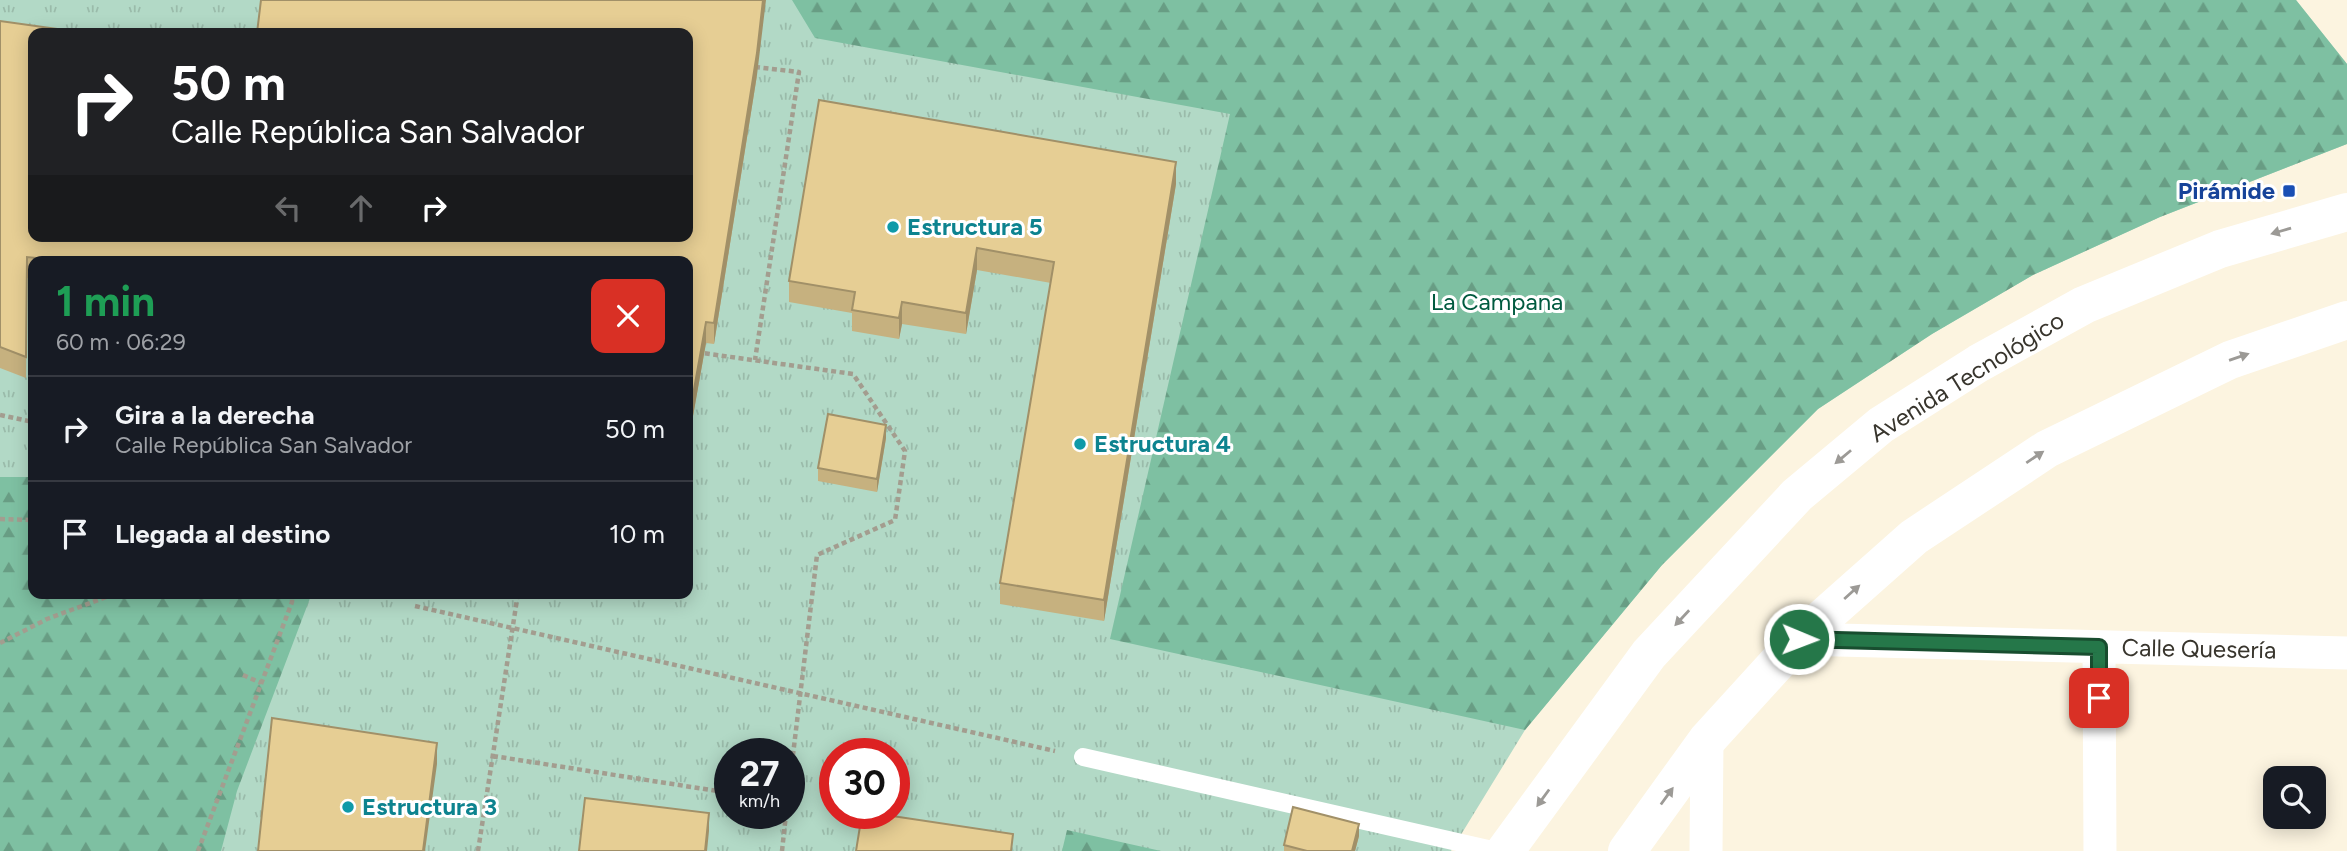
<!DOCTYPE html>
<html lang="es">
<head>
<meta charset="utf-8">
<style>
	:root { --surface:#171b24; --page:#20242c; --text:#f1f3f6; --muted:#9ea1a6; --line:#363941 }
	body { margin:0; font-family:Figtree,sans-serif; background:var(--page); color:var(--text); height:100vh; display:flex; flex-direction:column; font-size:26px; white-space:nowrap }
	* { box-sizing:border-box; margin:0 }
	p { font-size:23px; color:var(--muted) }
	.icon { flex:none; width:38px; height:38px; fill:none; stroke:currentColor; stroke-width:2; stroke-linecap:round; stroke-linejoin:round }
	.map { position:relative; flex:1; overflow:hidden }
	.panel { position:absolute; left:28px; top:256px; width:665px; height:343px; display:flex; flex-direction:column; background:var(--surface); border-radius:14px; box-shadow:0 4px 18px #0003 }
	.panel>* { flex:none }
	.guide { position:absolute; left:28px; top:28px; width:665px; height:214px; border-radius:14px; box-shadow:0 4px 18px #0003; background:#202124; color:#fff; overflow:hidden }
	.controls { position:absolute; left:2263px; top:766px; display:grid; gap:14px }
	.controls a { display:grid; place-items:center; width:63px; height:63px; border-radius:14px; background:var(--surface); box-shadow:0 4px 18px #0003; font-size:35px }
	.speed { position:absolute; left:714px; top:738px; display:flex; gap:14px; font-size:35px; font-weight:700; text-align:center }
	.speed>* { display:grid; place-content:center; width:91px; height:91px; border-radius:50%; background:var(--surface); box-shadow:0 4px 18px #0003; line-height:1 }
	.speed small { font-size:18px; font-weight:400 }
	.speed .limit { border:10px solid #d22; background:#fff; color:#111 }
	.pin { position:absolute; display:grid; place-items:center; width:60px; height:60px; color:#fff; margin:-30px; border-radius:14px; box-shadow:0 4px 10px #0006 }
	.me { position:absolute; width:77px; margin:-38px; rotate:91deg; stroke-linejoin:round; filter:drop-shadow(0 0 5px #0008) }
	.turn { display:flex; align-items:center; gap:24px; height:147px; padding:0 28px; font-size:32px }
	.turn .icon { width:91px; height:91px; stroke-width:2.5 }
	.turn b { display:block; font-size:49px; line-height:60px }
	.lanes { display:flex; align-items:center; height:66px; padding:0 28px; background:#0003; justify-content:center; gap:35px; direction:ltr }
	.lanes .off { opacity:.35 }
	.round { display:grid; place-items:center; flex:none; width:74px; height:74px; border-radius:14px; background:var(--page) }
	.headline { display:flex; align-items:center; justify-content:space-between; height:119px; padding:0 28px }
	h1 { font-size:42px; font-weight:700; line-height:52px; color:#1e9e55 }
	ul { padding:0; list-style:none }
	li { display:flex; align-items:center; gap:21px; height:105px; padding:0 28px; border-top:2px solid var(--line) }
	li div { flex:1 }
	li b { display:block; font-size:26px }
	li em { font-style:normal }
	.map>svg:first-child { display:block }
	.grass { fill:url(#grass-tufts); fill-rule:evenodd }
	.forest { fill:url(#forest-firs) }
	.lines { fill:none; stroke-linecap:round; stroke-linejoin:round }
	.path { stroke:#a39d8f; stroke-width:4.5; stroke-dasharray:5 3.5; stroke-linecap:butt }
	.lane { stroke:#fff; stroke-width:18 }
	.street { stroke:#fff; stroke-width:33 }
	.primary { stroke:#fff; stroke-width:38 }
	.wall { fill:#c6b17f }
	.shaded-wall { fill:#a19068 }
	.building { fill:#e6ce94; stroke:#a19068; stroke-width:2 }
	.oneway { fill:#9c9a96 }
	.route-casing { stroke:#184d2f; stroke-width:18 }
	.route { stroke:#257749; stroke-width:12 }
	.transit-dot { fill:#1a4fb4; stroke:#fff; stroke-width:2.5 }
	.culture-dot { fill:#0f9aa8; stroke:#fff; stroke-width:2.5 }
	.labels { text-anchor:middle; stroke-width:6; stroke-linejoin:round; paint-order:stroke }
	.transit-label { font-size:24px; font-weight:bold; fill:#164399; stroke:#fff; text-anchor:end }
	.culture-label { font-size:24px; font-weight:bold; fill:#0d838f; stroke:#fff; text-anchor:start }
	.park-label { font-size:24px; fill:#005a3f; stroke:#fff }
	.street-label { font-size:24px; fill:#38352d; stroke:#fff }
</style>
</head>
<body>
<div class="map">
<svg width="2347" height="851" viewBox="0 0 2347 851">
	<defs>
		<pattern id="grass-tufts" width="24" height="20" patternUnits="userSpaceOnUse" patternTransform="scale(1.75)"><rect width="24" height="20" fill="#b2d9c6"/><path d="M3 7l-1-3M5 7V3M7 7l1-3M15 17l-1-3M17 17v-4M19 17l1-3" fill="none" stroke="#9abbaa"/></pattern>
		<pattern id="forest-firs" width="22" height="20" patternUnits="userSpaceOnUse" patternTransform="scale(1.75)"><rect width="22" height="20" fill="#7ec0a2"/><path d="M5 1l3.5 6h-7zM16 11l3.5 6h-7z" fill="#689d84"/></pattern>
	</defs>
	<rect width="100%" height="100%" fill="#fcf4e0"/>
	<path class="grass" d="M 0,0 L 2296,0 L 2347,64 L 2347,144 L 2160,217 L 2033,275 L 1932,334 L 1818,409 L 1662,565 L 1525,730 L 1451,851 L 0,851 ZM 33,33 L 688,33 L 688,236 L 33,236 ZM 33,261 L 688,261 L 688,593 L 33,593 ZM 730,754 L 789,754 L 789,814 L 730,814 ZM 835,754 L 894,754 L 894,814 L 835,814 Z"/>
	<path class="forest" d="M 792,0 L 2296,0 L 2347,64 L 2347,144 L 2160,217 L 2033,275 L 1932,334 L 1818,409 L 1662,565 L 1525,730 L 1110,639 L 1230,114 L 815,38 Z
		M 0,477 L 33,477 L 33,593 L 312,593 L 237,791 L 221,851 L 0,851 Z
		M 1067,830 L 1161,851 L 1062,851 Z"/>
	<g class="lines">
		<path class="path" d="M 755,67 L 799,72 L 755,360
			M 688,351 L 853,374 L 905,451 L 895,520 L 817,555 L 789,788
			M 0,415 L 33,422
			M 0,519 L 33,520
			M 415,606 L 1055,751
			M 0,643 L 47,619 L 117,593
			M 243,675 L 261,683
			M 493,756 L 730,793
			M 198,851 L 292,602 L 292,593
			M 478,851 L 518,593
			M 782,851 L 786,814"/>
		<path class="lane" d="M 1083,757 L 1497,851"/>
		<path class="street" d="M 1799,639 L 2347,653
			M 2099,647 L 2100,851
			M 1706,851 L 1707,740"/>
		<path class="primary" d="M 1505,851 L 1649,654 L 1797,495 L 1881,425 L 1979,363 L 2084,305 L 2220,249 L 2347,212
			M 1627,851 L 1707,740 L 1799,639 L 1914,537 L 2047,449 L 2230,360 L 2347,320"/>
	</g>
	<path class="wall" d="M 0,21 L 688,236 L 757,75 L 714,344 L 706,343 L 688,444 L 688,261 L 33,261 L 33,278 L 27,278 L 26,378 L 0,368 Z
		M 1176,184 L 1104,621 L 1000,604 L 1000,583 L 1051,283 L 977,270 L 966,334 L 902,324 L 899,339 L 852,331 L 852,313 L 789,302 L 789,281 Z
		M 886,438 L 877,492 L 818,481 L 818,468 Z
		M 1359,836 L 1355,851 L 1284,851 L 1284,845 Z"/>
	<path class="shaded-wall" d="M 763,0 L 766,0 L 757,75 L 714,344 L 714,323 Z
		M 1176,162 L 1176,184 L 1104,621 L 1104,600 Z
		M 977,248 L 977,270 L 966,334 L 966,313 Z
		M 902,302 L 902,324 L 899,339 L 899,318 Z
		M 706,322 L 706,343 L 688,444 L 688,423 Z
		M 886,425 L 886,438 L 877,492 L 877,479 Z
		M 437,743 L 437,764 L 425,851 L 423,851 Z
		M 709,813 L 709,831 L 707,851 L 705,851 Z
		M 1359,824 L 1359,836 L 1355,851 L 1352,851 Z"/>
	<path class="building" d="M 261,0 L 763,0 L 757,53 L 714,323 L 706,322 L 688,423 L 688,261 L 68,261 L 27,257 L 26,357 L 0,347 L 0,21 L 86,33 L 33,33 L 33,236 L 688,236 L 688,33 L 257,33 Z
		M 819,100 L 1176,162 L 1104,600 L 1000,583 L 1054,262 L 977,248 L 966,313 L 902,302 L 899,318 L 852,310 L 855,292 L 789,281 Z
		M 828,414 L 886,425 L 877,479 L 818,468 Z
		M 272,718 L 437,743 L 423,851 L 258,851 Z
		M 585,798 L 709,813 L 705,851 L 579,851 Z
		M 1293,807 L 1359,824 L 1352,851 L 1307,851 L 1284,845 Z
		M 862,814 L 879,814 L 1013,834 L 1011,851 L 856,851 Z"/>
	<defs><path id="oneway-solid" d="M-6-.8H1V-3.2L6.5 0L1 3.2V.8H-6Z" transform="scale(1.75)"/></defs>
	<g class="oneway">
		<use href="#oneway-solid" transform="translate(2281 231) rotate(164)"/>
		<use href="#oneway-solid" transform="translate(2239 357) rotate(-19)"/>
		<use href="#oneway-solid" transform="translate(1843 457) rotate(140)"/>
		<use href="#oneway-solid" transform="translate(2035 457) rotate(-34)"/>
		<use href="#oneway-solid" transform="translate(1852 592) rotate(-42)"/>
		<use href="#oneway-solid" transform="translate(1682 618) rotate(133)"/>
		<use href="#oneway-solid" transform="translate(1667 796) rotate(-54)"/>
		<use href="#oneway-solid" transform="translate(1543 798) rotate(126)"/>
	</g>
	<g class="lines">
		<defs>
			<path id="route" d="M 1799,639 L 2099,647 L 2099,698"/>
		</defs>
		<use href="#route" class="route-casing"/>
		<use href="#route" class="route"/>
	</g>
	<rect class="transit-dot" x="2282" y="184" width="14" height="14" rx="3.5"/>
	<g class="culture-dot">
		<circle cx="893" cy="227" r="7"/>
		<circle cx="1080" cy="444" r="7"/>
		<circle cx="348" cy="807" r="7"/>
	</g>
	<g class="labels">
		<g class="transit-label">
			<text x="2275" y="199">Pirámide</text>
		</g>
		<g class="culture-label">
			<text x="907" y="235">Estructura 5</text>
			<text x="1094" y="452">Estructura 4</text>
			<text x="362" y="815">Estructura 3</text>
		</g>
		<g class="park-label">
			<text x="1497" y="310">La Campana</text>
		</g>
		<g class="street-label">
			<text transform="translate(1967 377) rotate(-32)" y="8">Avenida Tecnológico</text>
			<text transform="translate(2199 649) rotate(1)" y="8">Calle Quesería</text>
		</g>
	</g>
</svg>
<div class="controls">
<a><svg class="icon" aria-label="search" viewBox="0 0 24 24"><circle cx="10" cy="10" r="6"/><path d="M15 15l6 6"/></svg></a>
</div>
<div class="speed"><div>27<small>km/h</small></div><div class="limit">30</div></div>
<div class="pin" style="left:2099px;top:698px;background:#d93025"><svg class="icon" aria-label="arrive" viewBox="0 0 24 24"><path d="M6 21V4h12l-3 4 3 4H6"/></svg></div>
<svg class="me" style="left:1799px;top:639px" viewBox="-20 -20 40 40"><circle r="17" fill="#257749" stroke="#fff" stroke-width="3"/><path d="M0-11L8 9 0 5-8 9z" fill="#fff"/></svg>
<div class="guide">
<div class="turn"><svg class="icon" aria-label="right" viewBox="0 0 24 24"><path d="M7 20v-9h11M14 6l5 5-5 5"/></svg><div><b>50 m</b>Calle República San Salvador</div></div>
<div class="lanes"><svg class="icon off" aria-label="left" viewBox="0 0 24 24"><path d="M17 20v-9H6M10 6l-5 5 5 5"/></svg><svg class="icon off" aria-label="ahead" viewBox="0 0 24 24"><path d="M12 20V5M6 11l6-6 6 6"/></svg><svg class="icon" aria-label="right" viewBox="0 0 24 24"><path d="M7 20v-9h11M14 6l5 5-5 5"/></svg></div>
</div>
<section class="panel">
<div class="headline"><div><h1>1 min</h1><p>60 m · 06:29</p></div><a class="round" style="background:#d93025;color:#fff"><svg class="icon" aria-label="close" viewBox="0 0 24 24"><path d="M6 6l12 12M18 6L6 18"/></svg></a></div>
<ul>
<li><svg class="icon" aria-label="right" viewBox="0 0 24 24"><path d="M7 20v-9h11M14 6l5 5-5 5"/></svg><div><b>Gira a la derecha</b><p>Calle República San Salvador</p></div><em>50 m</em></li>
<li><svg class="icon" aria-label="arrive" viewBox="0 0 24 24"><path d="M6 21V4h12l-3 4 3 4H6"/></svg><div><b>Llegada al destino</b></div><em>10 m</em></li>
</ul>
</section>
</div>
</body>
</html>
